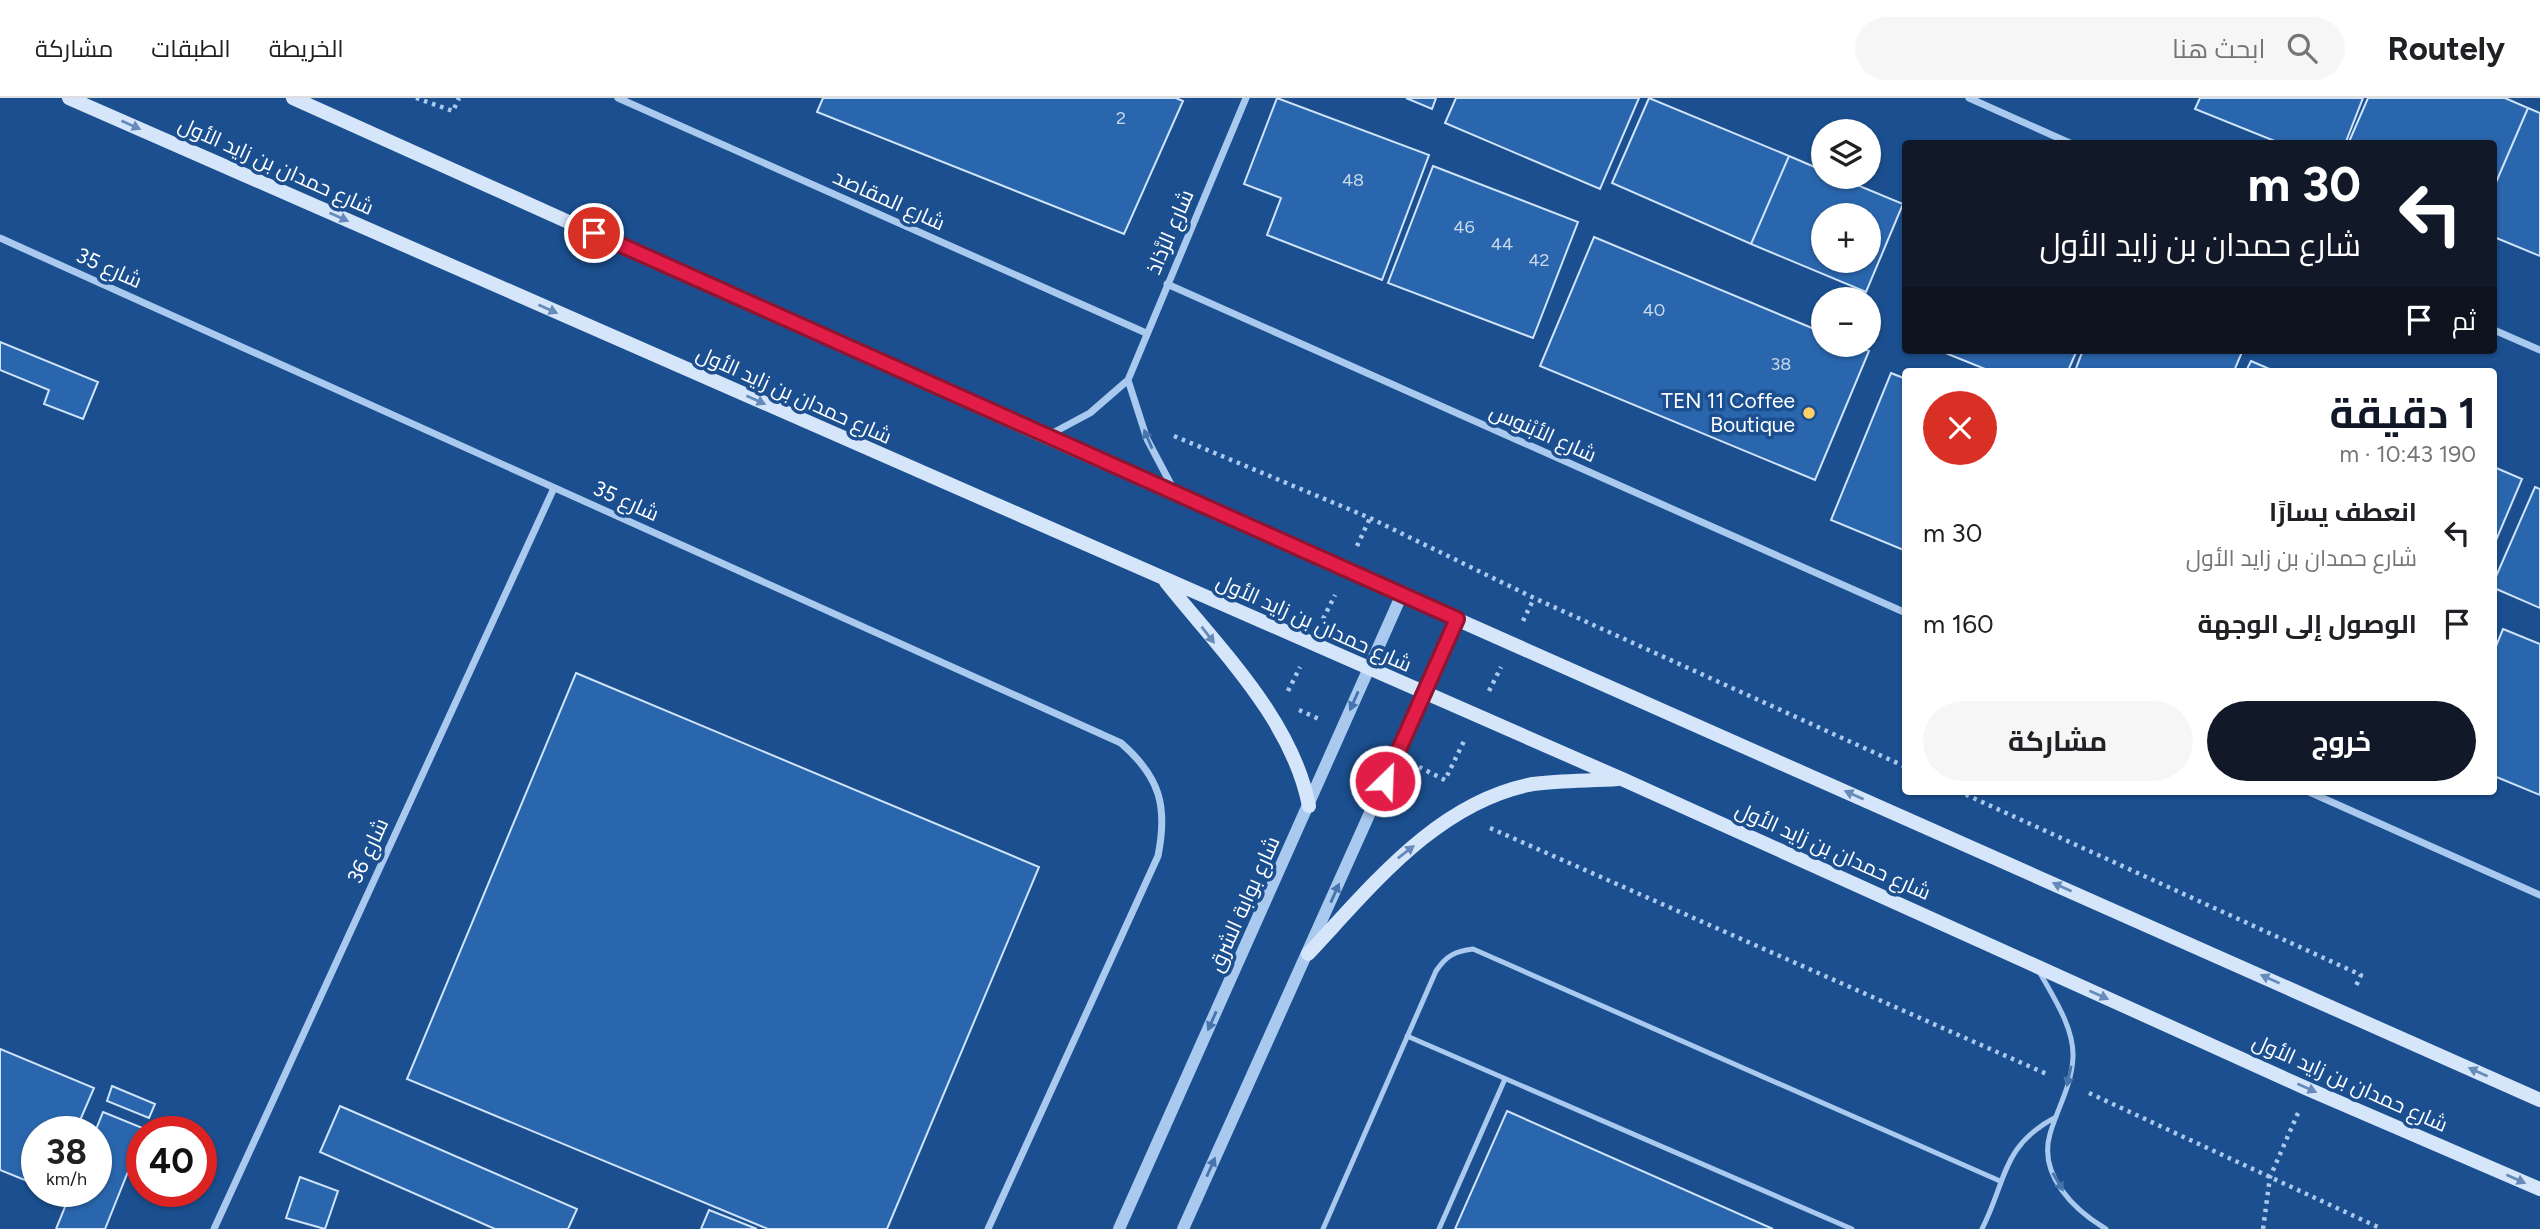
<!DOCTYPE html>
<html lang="ar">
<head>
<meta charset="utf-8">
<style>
	:root { --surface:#fff; --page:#f6f6f6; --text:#202124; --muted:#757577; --line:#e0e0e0; --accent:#111827 }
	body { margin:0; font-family:Figtree,Cairo,sans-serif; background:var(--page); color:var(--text); direction:rtl; height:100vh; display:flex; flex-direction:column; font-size:26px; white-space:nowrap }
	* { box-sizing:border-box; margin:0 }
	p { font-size:23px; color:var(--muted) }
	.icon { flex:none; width:38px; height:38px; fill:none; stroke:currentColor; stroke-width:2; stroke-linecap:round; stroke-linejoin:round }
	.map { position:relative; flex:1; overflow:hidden; direction:ltr }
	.panel { position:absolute; left:1902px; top:270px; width:595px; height:427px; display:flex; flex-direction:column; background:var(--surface); border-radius:7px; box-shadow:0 2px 5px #0004; direction:rtl }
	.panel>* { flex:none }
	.top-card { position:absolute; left:1902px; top:42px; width:595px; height:214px; border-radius:7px; box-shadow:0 2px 5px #0004; direction:rtl; background:#111827; color:#fff; overflow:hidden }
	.buttons { position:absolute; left:1811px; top:21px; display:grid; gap:14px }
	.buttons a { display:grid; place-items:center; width:70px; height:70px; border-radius:50%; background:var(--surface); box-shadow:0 2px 5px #0004; font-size:35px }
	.speed { position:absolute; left:21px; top:1018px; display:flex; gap:14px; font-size:35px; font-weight:700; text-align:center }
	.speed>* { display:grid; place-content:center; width:91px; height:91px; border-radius:50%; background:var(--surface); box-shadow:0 2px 5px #0004; line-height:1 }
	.speed small { font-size:18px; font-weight:400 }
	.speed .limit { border:10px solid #d22; background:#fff; color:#111 }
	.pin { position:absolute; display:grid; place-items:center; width:60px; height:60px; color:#fff; margin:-30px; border:4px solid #fff; border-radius:50%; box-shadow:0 2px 7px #0007 }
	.me { position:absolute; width:77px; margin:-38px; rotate:24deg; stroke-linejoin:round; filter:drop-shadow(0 0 5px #0008) }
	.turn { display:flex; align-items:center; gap:24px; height:147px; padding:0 21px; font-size:32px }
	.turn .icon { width:91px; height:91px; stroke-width:2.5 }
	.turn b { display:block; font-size:49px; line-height:60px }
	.then { display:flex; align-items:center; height:66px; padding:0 21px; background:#0003; gap:14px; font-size:26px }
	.round { display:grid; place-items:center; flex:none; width:74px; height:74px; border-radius:37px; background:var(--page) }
	.summary { display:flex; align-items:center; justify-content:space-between; height:119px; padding:0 21px }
	h1 { font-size:42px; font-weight:700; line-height:52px; color:var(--accent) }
	.button { display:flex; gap:14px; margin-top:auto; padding:14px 21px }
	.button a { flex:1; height:80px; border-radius:42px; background:var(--accent); color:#fff; font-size:28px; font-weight:700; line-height:80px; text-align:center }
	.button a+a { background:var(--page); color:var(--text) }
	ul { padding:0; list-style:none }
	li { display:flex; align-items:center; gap:21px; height:91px; padding:0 21px }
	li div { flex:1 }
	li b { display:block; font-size:26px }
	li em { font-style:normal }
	header { display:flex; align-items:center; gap:42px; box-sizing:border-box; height:98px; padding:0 35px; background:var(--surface); border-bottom:2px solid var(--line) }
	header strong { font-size:33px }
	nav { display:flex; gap:38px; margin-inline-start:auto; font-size:24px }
	.search { width:490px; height:63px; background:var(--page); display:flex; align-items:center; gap:18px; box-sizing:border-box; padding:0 24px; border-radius:38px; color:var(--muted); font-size:26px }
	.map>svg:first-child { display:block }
	.building { fill:#2a66ad; stroke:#cfe3fa; stroke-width:2; fill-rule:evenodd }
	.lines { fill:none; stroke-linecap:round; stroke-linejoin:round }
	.path { stroke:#a9c9ee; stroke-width:4.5; stroke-dasharray:3.5 5; stroke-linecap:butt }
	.service { stroke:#a9c9ee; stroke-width:5 }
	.minor { stroke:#a9c9ee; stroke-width:7 }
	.tertiary { stroke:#a9c9ee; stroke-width:12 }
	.secondary { stroke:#d6e6fa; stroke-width:14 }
	.oneway { fill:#668bba }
	.oneway2 { fill:#4674ac }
	.route-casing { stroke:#92132f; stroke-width:18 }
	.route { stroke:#e11d48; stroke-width:12 }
	.poi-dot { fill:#ffd166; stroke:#1b4f8f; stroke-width:2.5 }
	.labels { text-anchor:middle; stroke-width:7; stroke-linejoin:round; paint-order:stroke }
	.number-label { font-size:18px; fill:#cad9ea }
	.street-label { font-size:21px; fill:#fff; stroke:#1b4f8f }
	.poi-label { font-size:21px; fill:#fff; stroke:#1b4f8f; text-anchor:end }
</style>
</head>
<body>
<header>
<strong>Routely</strong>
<div class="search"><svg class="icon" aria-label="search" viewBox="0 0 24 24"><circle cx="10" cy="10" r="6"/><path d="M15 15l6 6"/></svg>ابحث هنا</div>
<nav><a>الخريطة</a><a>الطبقات</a><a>مشاركة</a></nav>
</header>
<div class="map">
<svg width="2540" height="1131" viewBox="0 0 2540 1131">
	<rect width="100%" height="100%" fill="#1b4f8f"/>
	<path class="building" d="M 823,0 L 1176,0 L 1183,3 L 1124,136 L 817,14 Z
		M 1277,0 L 1429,57 L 1382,182 L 1267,137 L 1281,100 L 1244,86 Z
		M 1406,0 L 1436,0 L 1432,11 Z
		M 1456,0 L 1639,0 L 1600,91 L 1445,25 Z
		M 1649,0 L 1789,58 L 1751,146 L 1612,85 Z
		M 2200,0 L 2363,0 L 2345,46 L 2282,46 L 2195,11 Z
		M 2368,0 L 2505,0 L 2528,10 L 2494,89 L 2494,46 L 2348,46 Z
		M 2528,10 L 2540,15 L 2540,158 L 2494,139 L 2494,89 Z
		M 1789,58 L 1824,73 L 1824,79 L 1838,79 L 1903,106 L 1866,194 L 1751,146 ZM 1824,117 L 1869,117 L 1869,163 L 1824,163 Z
		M 1433,68 L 1578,124 L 1533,240 L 1388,185 Z
		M 1594,139 L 1824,235 L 1824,247 L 1853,247 L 1869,253 L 1815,382 L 1540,268 Z
		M 0,244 L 98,284 L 83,321 L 44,306 L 49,292 L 0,272 Z
		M 1938,252 L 2077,252 L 2068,273 L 1990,273 Z
		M 2083,252 L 2236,252 L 2242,254 L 2234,273 L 2075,273 Z
		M 2251,263 L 2274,273 L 2246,273 Z
		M 1891,275 L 1906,281 L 1906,453 L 1831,422 Z
		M 2494,369 L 2522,381 L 2494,447 Z
		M 2535,389 L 2540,391 L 2540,510 L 2494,490 L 2494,483 Z
		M 2503,531 L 2540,546 L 2540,697 L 2494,678 L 2494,553 Z
		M 576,575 L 1039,769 L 887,1131 L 768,1131 L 407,981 Z
		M 0,951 L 94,990 L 75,1034 L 37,1034 L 37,1087 L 0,1072 Z
		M 112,988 L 155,1006 L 149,1020 L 107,1003 Z
		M 340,1008 L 577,1111 L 568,1131 L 495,1131 L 320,1054 Z
		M 1507,1013 L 1773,1131 L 1455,1131 Z
		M 103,1014 L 145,1031 L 105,1131 L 56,1131 L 71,1094 L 96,1094 L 95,1034 Z
		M 300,1079 L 338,1093 L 325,1131 L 286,1120 Z
		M 709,1112 L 757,1131 L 701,1131 Z"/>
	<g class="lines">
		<path class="path" d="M 416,0 L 453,13 L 459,0
			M 1174,338 L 1370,420 L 1534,500 L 1906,669
			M 1357,448 L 1370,420
			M 1323,521 L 1335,497
			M 1523,523 L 1534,500
			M 1288,593 L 1300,569
			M 1489,593 L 1501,569
			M 1299,612 L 1319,621
			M 1419,669 L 1445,682 L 1465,641
			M 1958,693 L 2361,877 L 2355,890
			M 1490,730 L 2049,977
			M 2089,995 L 2382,1131
			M 2263,1131 L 2270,1079 L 2298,1015"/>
		<path class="service" d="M 2040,875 C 2054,900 2074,930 2073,959 C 2072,987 2057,1011 2050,1036 C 2038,1077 2074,1112 2106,1131
			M 1407,938 L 1852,1131
			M 1323,1131 L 1436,873 C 1446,858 1455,853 1473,851 L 2000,1083
			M 1439,1131 L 1505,981
			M 1982,1131 C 2007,1082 2001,1048 2056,1019"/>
		<path class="minor" d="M 618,0 L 1146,235
			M 1969,0 L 2072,46
			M 0,140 L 1121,645 C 1160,679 1168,708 1158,758 L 988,1131
			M 1167,186 L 1906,515
			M 2494,232 L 2540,252
			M 1128,282 L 1147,341 L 1175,394
			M 1047,338 L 1090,315 L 1128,282 L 1246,0
			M 2307,693 L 2540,797
			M 214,1131 L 554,390"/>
		<path class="tertiary" d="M 1119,1131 L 1402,496
			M 1183,1131 L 1457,521"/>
		<path class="secondary" d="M 69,0 L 1622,681 L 2308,991 L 2540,1091
			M 293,0 L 1046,339 L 2540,1002
			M 1166,484 C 1220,552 1292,621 1309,708
			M 1308,856 C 1371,789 1437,704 1533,686 C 1561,682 1591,683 1618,681"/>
	</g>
	<defs><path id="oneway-solid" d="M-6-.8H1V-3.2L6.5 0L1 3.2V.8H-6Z" transform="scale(1.75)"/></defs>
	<g class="oneway">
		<use href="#oneway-solid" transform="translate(131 27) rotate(24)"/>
		<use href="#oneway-solid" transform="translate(339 119) rotate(24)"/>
		<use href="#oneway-solid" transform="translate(548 211) rotate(24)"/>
		<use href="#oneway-solid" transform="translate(756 302) rotate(24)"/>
		<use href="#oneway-solid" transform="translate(1208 537) rotate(52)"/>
		<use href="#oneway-solid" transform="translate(1854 697) rotate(-156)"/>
		<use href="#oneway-solid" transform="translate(1406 754) rotate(-38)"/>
		<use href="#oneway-solid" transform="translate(2062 789) rotate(-156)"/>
		<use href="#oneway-solid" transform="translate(2270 881) rotate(-156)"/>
		<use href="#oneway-solid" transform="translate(2099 897) rotate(24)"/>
		<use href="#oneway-solid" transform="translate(2478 974) rotate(-156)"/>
		<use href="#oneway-solid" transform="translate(2307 990) rotate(24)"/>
		<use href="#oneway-solid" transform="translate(2516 1081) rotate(24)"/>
	</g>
	<g class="oneway2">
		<use href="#oneway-solid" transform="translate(1148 341) rotate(-113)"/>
		<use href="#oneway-solid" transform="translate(1354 603) rotate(114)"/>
		<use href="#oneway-solid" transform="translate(1335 795) rotate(-66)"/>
		<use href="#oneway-solid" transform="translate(1212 923) rotate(114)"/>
		<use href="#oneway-solid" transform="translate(2069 978) rotate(102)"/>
		<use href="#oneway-solid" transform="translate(1211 1069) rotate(-66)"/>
		<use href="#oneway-solid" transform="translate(2058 1084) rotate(60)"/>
	</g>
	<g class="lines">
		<defs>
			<path id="route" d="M 594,135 L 1457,521 L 1385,683"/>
		</defs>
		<use href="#route" class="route-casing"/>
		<use href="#route" class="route"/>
	</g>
	<circle class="poi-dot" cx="1809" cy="315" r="7"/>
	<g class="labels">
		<g class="number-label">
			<text x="1121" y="26">2</text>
			<text x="1353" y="88">48</text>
			<text x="1464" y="135">46</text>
			<text x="1502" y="152">44</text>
			<text x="1539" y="168">42</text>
			<text x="1654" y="218">40</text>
			<text x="1781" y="272">38</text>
		</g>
		<g class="street-label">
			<text transform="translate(276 68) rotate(24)" y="7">شارع حمدان بن زايد الأول</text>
			<text transform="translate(889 102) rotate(24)" y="7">شارع المقاصد</text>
			<text transform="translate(1170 134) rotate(-67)" y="7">شارع الرَّذاذ</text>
			<text transform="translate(109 170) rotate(24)" y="7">شارع 35</text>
			<text transform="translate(794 297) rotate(24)" y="7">شارع حمدان بن زايد الأول</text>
			<text transform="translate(1543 335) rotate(24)" y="7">شارع الأبْنوس</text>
			<text transform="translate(626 403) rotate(24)" y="7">شارع 35</text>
			<text transform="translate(1314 525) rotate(24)" y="7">شارع حمدان بن زايد الأول</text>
			<text transform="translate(368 753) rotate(-65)" y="7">شارع 36</text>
			<text transform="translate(1833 753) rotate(24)" y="7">شارع حمدان بن زايد الأول</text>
			<text transform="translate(1244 806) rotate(-66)" y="7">شارع بوابة الشرق</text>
			<text transform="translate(2350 985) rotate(24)" y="7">شارع حمدان بن زايد الأول</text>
		</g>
		<g class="poi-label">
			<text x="1795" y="310">TEN 11 Coffee<tspan x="1795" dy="24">Boutique</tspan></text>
		</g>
	</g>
</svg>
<div class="buttons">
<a><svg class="icon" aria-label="layers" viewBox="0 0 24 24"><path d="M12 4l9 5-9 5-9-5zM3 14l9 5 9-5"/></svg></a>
<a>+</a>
<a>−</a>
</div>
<div class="speed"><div>38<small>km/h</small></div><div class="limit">40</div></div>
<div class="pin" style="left:594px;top:135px;background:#d93025"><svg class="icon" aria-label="arrive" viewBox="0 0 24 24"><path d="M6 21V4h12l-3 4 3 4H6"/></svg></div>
<svg class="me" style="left:1385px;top:683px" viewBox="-20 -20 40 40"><circle r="17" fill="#e11d48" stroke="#fff" stroke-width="3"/><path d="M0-11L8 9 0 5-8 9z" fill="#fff"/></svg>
<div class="top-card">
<div class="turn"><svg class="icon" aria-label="left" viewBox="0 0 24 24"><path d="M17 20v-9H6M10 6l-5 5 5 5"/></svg><div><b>30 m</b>شارع حمدان بن زايد الأول</div></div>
<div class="then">ثم<svg class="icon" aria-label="arrive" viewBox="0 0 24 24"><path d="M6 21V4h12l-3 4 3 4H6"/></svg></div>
</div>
<section class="panel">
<div class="summary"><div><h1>1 دقيقة</h1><p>190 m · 10:43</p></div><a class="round" style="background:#d93025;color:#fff"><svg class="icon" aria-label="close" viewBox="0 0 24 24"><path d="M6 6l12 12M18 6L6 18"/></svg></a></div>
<ul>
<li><svg class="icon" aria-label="left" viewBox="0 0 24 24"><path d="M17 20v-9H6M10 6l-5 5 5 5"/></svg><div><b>انعطف يسارًا</b><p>شارع حمدان بن زايد الأول</p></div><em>30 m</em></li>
<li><svg class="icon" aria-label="arrive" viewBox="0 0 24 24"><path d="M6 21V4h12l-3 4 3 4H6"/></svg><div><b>الوصول إلى الوجهة</b></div><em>160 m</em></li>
</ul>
<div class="button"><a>خروج</a><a>مشاركة</a></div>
</section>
</div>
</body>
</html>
